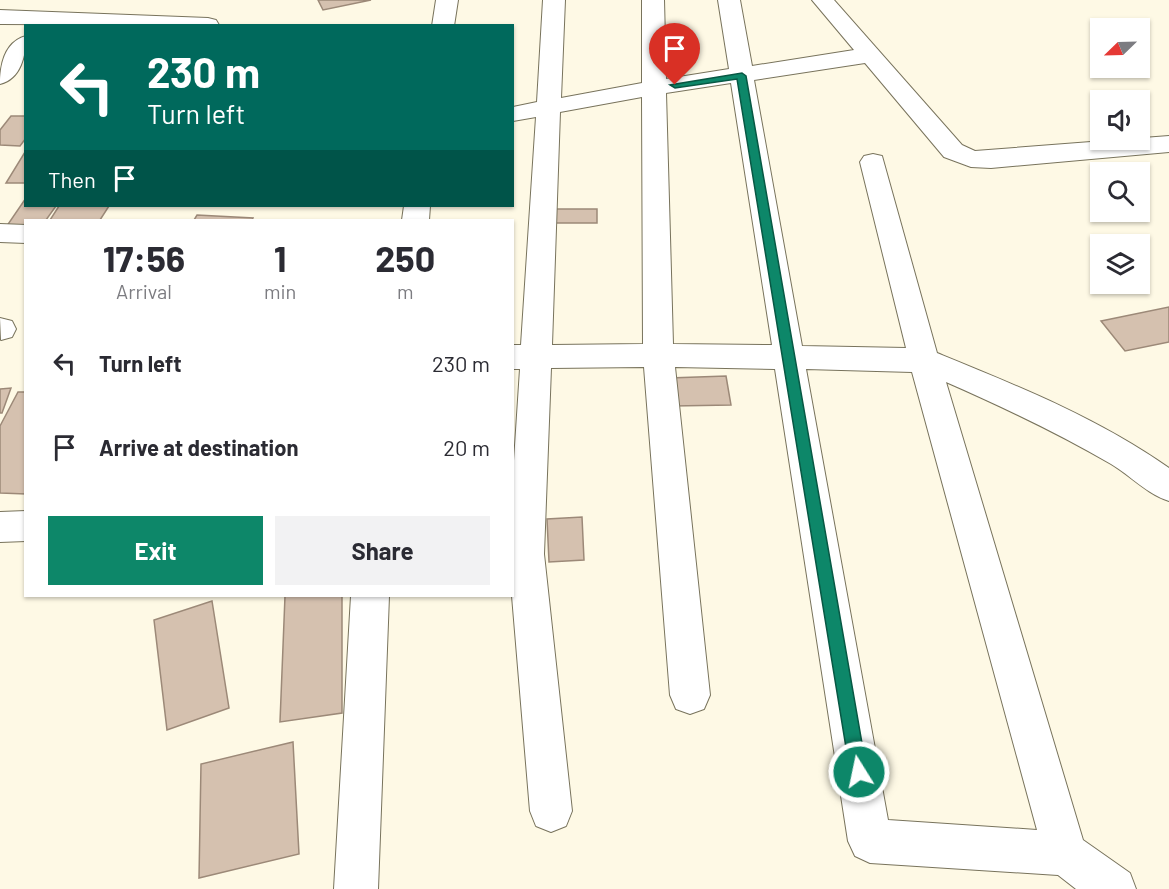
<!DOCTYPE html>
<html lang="en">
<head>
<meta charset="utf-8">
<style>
	:root { --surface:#fff; --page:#f2f2f3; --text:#2b2b33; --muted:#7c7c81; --accent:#0d8769 }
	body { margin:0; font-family:Barlow,sans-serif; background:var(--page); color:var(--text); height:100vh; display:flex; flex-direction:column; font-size:22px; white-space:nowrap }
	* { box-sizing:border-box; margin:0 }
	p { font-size:20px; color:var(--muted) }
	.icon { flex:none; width:33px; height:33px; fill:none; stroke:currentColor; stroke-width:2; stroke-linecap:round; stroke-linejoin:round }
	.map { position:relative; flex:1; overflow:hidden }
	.sheet { position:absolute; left:24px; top:219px; width:490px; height:378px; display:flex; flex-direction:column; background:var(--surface); border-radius:0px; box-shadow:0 2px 4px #0004 }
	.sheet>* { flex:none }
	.top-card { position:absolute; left:24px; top:24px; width:490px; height:183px; border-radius:0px; box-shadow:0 2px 4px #0004; background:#00695c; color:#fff; overflow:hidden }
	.needle { width:39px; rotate:247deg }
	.buttons { position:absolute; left:1090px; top:18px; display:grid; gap:12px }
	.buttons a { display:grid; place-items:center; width:60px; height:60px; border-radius:0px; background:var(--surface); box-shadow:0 2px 4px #0004; font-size:30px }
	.pin { position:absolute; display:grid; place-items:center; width:51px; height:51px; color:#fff; margin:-62px -26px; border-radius:50% 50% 50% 0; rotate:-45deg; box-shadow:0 0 6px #0007 }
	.pin .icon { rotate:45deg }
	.me { position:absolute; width:66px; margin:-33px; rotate:350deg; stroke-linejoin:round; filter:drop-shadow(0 0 4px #0008) }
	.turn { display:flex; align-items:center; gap:21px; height:126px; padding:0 24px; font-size:27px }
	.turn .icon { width:78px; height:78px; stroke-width:2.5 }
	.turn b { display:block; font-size:42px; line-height:51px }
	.then { display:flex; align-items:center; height:57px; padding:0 24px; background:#0003; gap:12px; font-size:22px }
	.eta { display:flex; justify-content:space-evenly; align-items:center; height:102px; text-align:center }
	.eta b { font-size:36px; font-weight:700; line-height:42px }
	.cta { display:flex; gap:12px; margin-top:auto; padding:12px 24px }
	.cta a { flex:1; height:69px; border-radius:0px; background:var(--accent); color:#fff; font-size:24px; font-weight:700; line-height:69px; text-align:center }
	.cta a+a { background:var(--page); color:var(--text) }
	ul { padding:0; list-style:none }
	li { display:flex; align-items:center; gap:18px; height:84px; padding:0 24px }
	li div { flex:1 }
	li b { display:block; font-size:22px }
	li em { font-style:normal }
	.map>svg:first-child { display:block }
	.building { fill:#d5c1af; stroke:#9c8978; stroke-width:1.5 }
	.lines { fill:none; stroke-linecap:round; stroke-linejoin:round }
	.minor-casing { stroke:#78735c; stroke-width:2 }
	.minor { fill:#fff; fill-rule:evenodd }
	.route { fill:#0d8769; stroke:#085844; stroke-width:1.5 }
</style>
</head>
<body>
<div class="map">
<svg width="1169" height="889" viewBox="0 0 1169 889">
	<rect width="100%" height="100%" fill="#fef9e5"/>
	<path class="building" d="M 318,0 L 371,0 L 323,10 Z
		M 660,45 L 688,46 L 689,57 L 660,56 Z
		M 11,116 L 26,116 L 26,138 L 20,146 L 0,145 L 0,130 Z
		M 25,152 L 26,183 L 6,183 Z
		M 26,198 L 26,206 L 56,206 L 46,220 L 26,220 L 26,232 L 4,230 Z
		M 59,206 L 109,206 L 100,220 L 50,220 Z
		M 556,209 L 597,209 L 597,223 L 556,223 Z
		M 197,215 L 253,218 L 252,220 L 194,220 Z
		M 1169,307 L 1169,342 L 1125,351 L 1101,321 Z
		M 726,376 L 731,405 L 673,406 L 669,378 Z
		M 11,388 L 2,413 L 0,413 L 0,389 Z
		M 18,392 L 26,392 L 26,494 L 0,493 L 0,426 Z
		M 582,517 L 584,560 L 549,562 L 547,519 Z
		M 285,596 L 342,596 L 342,713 L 280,722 Z
		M 212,601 L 229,708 L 167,730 L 154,620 Z
		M 293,742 L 299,854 L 199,878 L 201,764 Z"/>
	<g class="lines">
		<defs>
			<path id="minor" d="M 436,0 L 458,0 L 454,26 L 432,26 Z
				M 543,0 L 565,0 L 561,98 L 642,83 L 642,0 L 664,0 L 666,79 L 729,69 L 718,0 L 740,0 L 752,66 L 854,50 L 812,0 L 834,0 L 962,145 L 975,151 L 1169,136 L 1169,152 L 991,168 L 971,167 L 944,157 L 865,63 L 754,80 L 802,346 L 906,348 L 860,162 L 864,156 L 873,154 L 882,156 L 937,353 C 1018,386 1098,418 1169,468 L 1169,501 C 1147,494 1131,476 1111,464 C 1058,433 1003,407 946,382 L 1083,840 L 1130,873 L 1136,889 L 1076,889 L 1058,875 L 870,863 L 855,856 L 848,841 L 775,369 L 675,367 L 710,695 L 704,709 L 690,714 L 676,709 L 670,695 L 644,367 L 551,368 L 544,554 L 572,811 L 566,826 L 551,832 L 536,826 L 530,811 L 512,596 L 513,476 L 520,369 L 513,369 L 513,345 L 521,345 L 536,117 L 513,121 L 513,107 L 537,102 ZM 731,83 L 772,345 L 673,344 L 666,93 ZM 642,97 L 643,344 L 552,345 L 560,112 ZM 806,369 L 912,372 L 1037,830 L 888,820 Z
				M 0,10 L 208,18 L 216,20 L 219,25 L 0,24 Z
				M 26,36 C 26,55 21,79 0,84 C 0,66 4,42 26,36 Z
				M 404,206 L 430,206 L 429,220 L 402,220 Z
				M 0,224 L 26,225 L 26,243 L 0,242 Z
				M 0,318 L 12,321 L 16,329 L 12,337 L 1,340 Z
				M 26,511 L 26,541 L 0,542 L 0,512 Z
				M 351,596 L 389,596 L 378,889 L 334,889 Z"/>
		</defs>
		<use href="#minor" class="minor-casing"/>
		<use href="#minor" class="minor"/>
	</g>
	<path class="route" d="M 742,73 L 746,76 L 867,772 L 865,778 L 859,781 L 853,778 L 850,772 L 737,79 L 675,88 L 670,85 Z"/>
</svg>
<div class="buttons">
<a><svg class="needle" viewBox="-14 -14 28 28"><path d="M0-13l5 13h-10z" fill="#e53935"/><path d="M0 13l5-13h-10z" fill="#7c7c81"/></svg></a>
<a><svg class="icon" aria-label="sound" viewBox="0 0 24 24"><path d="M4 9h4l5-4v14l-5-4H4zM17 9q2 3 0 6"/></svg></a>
<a><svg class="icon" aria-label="search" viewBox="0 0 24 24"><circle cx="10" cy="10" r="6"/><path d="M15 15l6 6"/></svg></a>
<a><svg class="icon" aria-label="layers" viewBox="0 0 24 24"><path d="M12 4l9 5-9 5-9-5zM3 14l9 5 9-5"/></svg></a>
</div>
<div class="pin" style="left:675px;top:85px;background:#d93025"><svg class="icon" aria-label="arrive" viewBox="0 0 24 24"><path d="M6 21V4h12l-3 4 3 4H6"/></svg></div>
<svg class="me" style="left:859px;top:772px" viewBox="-20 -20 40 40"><circle r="17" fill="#0d8769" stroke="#fff" stroke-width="3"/><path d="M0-11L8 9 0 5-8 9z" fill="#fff"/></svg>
<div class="top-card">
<div class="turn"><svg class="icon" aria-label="left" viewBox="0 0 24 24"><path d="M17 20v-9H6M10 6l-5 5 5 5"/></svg><div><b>230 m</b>Turn left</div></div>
<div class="then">Then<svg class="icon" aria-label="arrive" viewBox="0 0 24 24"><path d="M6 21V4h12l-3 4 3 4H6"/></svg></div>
</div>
<section class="sheet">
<div class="eta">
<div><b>17:56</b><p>Arrival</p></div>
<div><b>1</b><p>min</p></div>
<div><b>250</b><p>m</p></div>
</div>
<ul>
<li><svg class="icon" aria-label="left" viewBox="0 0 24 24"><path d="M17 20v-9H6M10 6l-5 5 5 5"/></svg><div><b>Turn left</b></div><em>230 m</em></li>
<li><svg class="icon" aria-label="arrive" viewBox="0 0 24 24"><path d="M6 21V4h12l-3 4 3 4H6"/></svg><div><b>Arrive at destination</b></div><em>20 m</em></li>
</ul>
<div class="cta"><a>Exit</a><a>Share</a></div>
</section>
</div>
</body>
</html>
